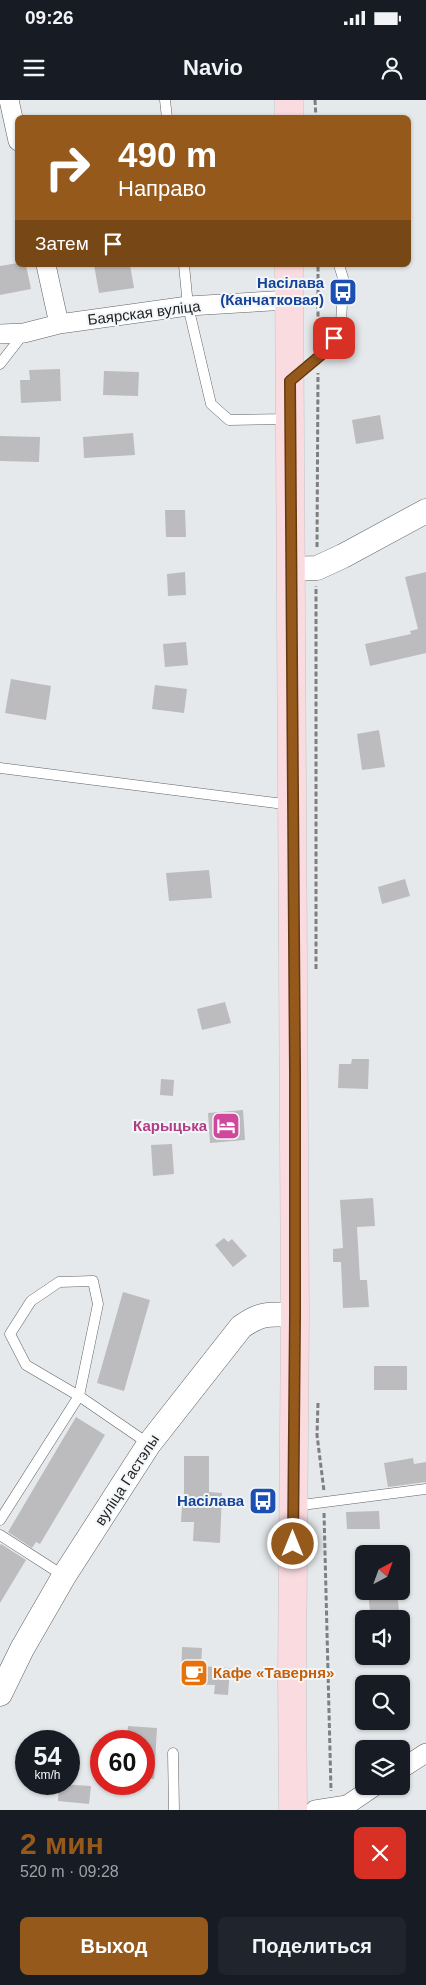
<!DOCTYPE html>
<html lang="ru">
<head>
<meta charset="utf-8">
<style>
	:root { --surface:#171b24; --page:#20242c; --text:#f1f3f6; --muted:#9ea1a6; --accent:#96591c }
	body { margin:0; font-family:Helvetica,sans-serif; background:var(--page); color:var(--text); height:100vh; display:flex; flex-direction:column; font-size:19px; white-space:nowrap }
	* { box-sizing:border-box; margin:0 }
	p { font-size:16px; color:var(--muted) }
	.icon { flex:none; width:28px; height:28px; fill:none; stroke:currentColor; stroke-width:2; stroke-linecap:round; stroke-linejoin:round }
	.map { position:relative; height:1710px; overflow:hidden }
	.panel { display:flex; flex-direction:column; background:var(--surface); flex:1 }
	.panel>* { flex:none }
	.guide { position:absolute; left:15px; top:15px; width:396px; height:152px; border-radius:8px; box-shadow:0 1px 4px #0004; background:#96591c; color:#fff; overflow:hidden }
	.needle { width:32px; rotate:41deg }
	.controls { position:absolute; left:355px; top:1445px; display:grid; gap:10px }
	.controls a { display:grid; place-items:center; width:55px; height:55px; border-radius:8px; background:var(--surface); box-shadow:0 1px 4px #0004; font-size:25px }
	.speed { position:absolute; left:15px; top:1630px; display:flex; gap:10px; font-size:25px; font-weight:700; text-align:center }
	.speed>* { display:grid; place-content:center; width:65px; height:65px; border-radius:50%; background:var(--surface); box-shadow:0 1px 4px #0004; line-height:1 }
	.speed small { font-size:12px; font-weight:400 }
	.speed .limit { border:8px solid #d22; background:#fff; color:#111 }
	.pin { position:absolute; display:grid; place-items:center; width:42px; height:42px; color:#fff; margin:-21px; border-radius:10px; box-shadow:0 2px 8px #0006 }
	.me { position:absolute; width:55px; margin:-28px; rotate:0deg; stroke-linejoin:round; filter:drop-shadow(0 0 4px #0008) }
	.turn { display:flex; align-items:center; gap:18px; height:105px; padding:0 20px; font-size:22px }
	.turn .icon { width:65px; height:65px; stroke-width:2.5 }
	.turn b { display:block; font-size:35px; line-height:42px }
	.then { display:flex; align-items:center; height:48px; padding:0 20px; background:#0003; gap:10px; font-size:19px }
	.round { display:grid; place-items:center; flex:none; width:52px; height:52px; border-radius:8px; background:var(--page) }
	.overview { display:flex; align-items:center; justify-content:space-between; height:85px; padding:0 20px }
	h1 { font-size:30px; font-weight:800; line-height:38px; color:var(--accent) }
	.primary-button { display:flex; gap:10px; margin-top:auto; padding:10px 20px }
	.primary-button a { flex:1; height:58px; border-radius:8px; background:var(--accent); color:#fff; font-size:20px; font-weight:800; line-height:58px; text-align:center }
	.primary-button a+a { background:var(--page); color:var(--text) }
	.status { display:flex; justify-content:space-between; align-items:center; height:35px; padding:0 25px; background:var(--surface); direction:ltr }
	.status svg { height:14px; fill:currentColor }
	header { display:flex; justify-content:space-between; align-items:center; height:65px; padding:0 20px; background:var(--surface); font-size:22px; font-weight:800 }
	.map>svg:first-child { display:block }
	.building { fill:#bcbbbe }
	.lines { fill:none; stroke-linecap:round; stroke-linejoin:round }
	.service-casing { stroke:#606264; stroke-width:11 }
	.minor-casing { stroke:#606264; stroke-width:20 }
	.tertiary-casing { stroke:#606264; stroke-width:25 }
	.primary-casing { stroke:#c4c4c4; stroke-width:29 }
	.path { stroke:#7d7f80; stroke-width:3; stroke-dasharray:5 2.5; stroke-linecap:butt }
	.service { stroke:#fff; stroke-width:10 }
	.minor { stroke:#fff; stroke-width:19 }
	.tertiary { stroke:#fff; stroke-width:24 }
	.primary { stroke:#fadbe0; stroke-width:28 }
	.route-casing { stroke:#623a12; stroke-width:12 }
	.route { stroke:#96591c; stroke-width:9 }
	.labels { text-anchor:middle; stroke-width:4; stroke-linejoin:round; paint-order:stroke }
	.transit-label { font-size:15px; font-weight:bold; fill:#164399; stroke:#f3f6f8; text-anchor:end }
	.street-label { font-size:15px; fill:#1c1d1e; stroke:#f3f6f8 }
	.hotel-label { font-size:15px; font-weight:bold; fill:#b23c85; stroke:#f3f6f8; text-anchor:end }
	.food-label { font-size:15px; font-weight:bold; fill:#c56008; stroke:#f3f6f8; text-anchor:start }
</style>
</head>
<body>
<div class="status"><b>09:26</b><svg viewBox="0 0 49 12"><path d="M0 12V9h3v3zM5 12V6h3v6zM10 12V3h3v9zM15 12V0h3v12zM26 1h20v11H26zM47 4h2v5h-2z"/></svg></div>
<header><svg class="icon" aria-label="menu" viewBox="0 0 24 24"><path d="M4 6h16M4 12h16M4 18h16"/></svg>Navio<svg class="icon" aria-label="person" viewBox="0 0 24 24"><circle cx="12" cy="8" r="4"/><path d="M4 21q1-7 8-7t8 7"/></svg></header>
<div class="map">
<svg width="426" height="1710" viewBox="0 0 426 1710">
	<rect width="100%" height="100%" fill="#e6e9eb"/>
	<path class="building" d="M 18,163 L 18,165 L 26,165 L 31,189 L 0,195 L 0,166 Z
		M 94,165 L 130,165 L 134,188 L 99,193 Z
		M 60,269 L 61,301 L 21,303 L 20,280 L 30,280 L 29,270 Z
		M 104,271 L 139,272 L 138,296 L 103,295 Z
		M 380,315 L 384,339 L 356,344 L 352,320 Z
		M 133,333 L 135,355 L 84,358 L 83,337 Z
		M 0,336 L 40,337 L 39,362 L 0,361 Z
		M 165,410 L 185,410 L 186,437 L 166,437 Z
		M 185,472 L 186,495 L 168,496 L 167,474 Z
		M 426,472 L 426,553 L 370,566 L 365,544 L 411,534 L 410,531 L 418,529 L 405,477 Z
		M 186,542 L 188,565 L 165,567 L 163,544 Z
		M 11,579 L 51,586 L 46,620 L 5,613 Z
		M 155,585 L 187,589 L 184,613 L 152,609 Z
		M 379,630 L 385,667 L 362,670 L 357,634 Z
		M 209,770 L 212,798 L 169,801 L 166,773 Z
		M 405,779 L 410,796 L 382,804 L 378,787 Z
		M 225,902 L 231,923 L 202,930 L 197,909 Z
		M 352,959 L 369,959 L 368,989 L 338,988 L 339,964 L 351,964 Z
		M 161,979 L 174,980 L 173,996 L 160,995 Z
		M 243,1010 L 245,1040 L 210,1043 L 208,1013 Z
		M 172,1044 L 174,1074 L 153,1076 L 151,1045 Z
		M 373,1098 L 375,1126 L 357,1127 L 360,1180 L 367,1180 L 369,1207 L 343,1208 L 341,1162 L 333,1162 L 333,1149 L 343,1148 L 340,1100 Z
		M 224,1138 L 228,1142 L 232,1139 L 247,1156 L 233,1167 L 215,1145 Z
		M 123,1192 L 150,1200 L 124,1291 L 97,1283 Z
		M 374,1266 L 407,1266 L 407,1290 L 374,1290 Z
		M 76,1317 L 105,1335 L 40,1444 L 36,1442 L 32,1448 L 8,1432 Z
		M 184,1356 L 209,1356 L 209,1392 L 222,1393 L 220,1443 L 193,1441 L 194,1422 L 181,1422 L 182,1405 L 184,1405 Z
		M 413,1358 L 414,1364 L 426,1362 L 426,1382 L 388,1387 L 384,1363 Z
		M 379,1411 L 380,1429 L 347,1429 L 346,1412 Z
		M 1,1444 L 26,1460 L 0,1503 L 0,1445 Z
		M 368,1491 L 397,1491 L 399,1510 L 370,1512 Z
		M 182,1547 L 202,1548 L 201,1566 L 230,1568 L 228,1595 L 214,1594 L 215,1585 L 181,1584 Z
		M 128,1626 L 157,1628 L 154,1679 L 144,1678 L 144,1641 L 127,1641 Z
		M 59,1684 L 91,1686 L 89,1704 L 58,1701 Z"/>
	<g class="lines">
		<defs>
			<path id="service" d="M 165,0 L 167,18
				M 184,165 L 188,206 L 211,304 L 229,320 L 290,319
				M 0,264 L 24,233
				M 294,277 L 327,250 L 341,226 L 343,178 L 339,165
				M 0,668 L 292,705
				M 294,1406 L 426,1389
				M 0,1420 L 79,1296 L 26,1265 L 10,1234 L 31,1201 L 59,1182 L 93,1181 L 98,1204 L 79,1296 L 149,1344
				M 0,1435 L 64,1476
				M 173,1653 L 174,1710"/>
			<path id="minor" d="M 9,0 L 18,41
				M 46,165 L 59,224
				M 0,234 L 24,233 L 59,224 L 188,206 L 289,200
				M 401,1669 L 426,1653
				M 315,1710 L 347,1705 L 375,1686"/>
			<path id="tertiary" d="M 290,469 L 317,468 L 343,456 L 426,411
				M 0,1594 L 22,1549 L 64,1476 L 149,1344 L 241,1227 C 262,1212 270,1214 295,1215"/>
			<path id="primary" d="M 289,0 L 289,18
				M 289,165 L 295,1215 L 292,1576 L 293,1710"/>
		</defs>
		<use href="#service" class="service-casing"/>
		<use href="#minor" class="minor-casing"/>
		<use href="#tertiary" class="tertiary-casing"/>
		<use href="#primary" class="primary-casing"/>
		<path class="path" d="M 315,0 L 316,18
			M 318,239 L 318,165
			M 317,447 L 318,273
			M 316,869 L 316,486
			M 318,1303 L 317,1335 L 324,1391
			M 324,1413 L 331,1691"/>
		<use href="#service" class="service"/>
		<use href="#minor" class="minor"/>
		<use href="#tertiary" class="tertiary"/>
		<use href="#primary" class="primary"/>
	</g>
	<g class="lines">
		<defs>
			<path id="route" d="M 293,1444 L 295,1215 L 295,972 L 290,281 L 327,250 L 334,238"/>
		</defs>
		<use href="#route" class="route-casing"/>
		<use href="#route" class="route"/>
	</g>
	<defs>
		<symbol id="bus-square" viewBox="-11 -11 22 22"><rect x="-9" y="-9" width="18" height="18" rx="4" fill="#1a4fb4" stroke="#f3f6f8"/><path d="M-5-6H5V4H4V6H2V4H-2V6H-4V4H-5ZM-3.5-4V0h7V-4ZM-3.5 1.2v1.5H-2V1.2ZM2 1.2v1.5H3.5V1.2Z" fill="#fff"/></symbol>
		<symbol id="hotel-square" viewBox="-11 -11 22 22"><rect x="-9" y="-9" width="18" height="18" rx="4" fill="#d1479c" stroke="#f3f6f8"/><path d="M-6-4.5h1.5V1H6V5H4.5V3h-9V5H-6ZM-4 0a1.8 1.8 0 1 1 3.6 0ZM.5 0V-2.5h3Q6-2.5 6 0Z" fill="#fff"/></symbol>
		<symbol id="cafe-square" viewBox="-11 -11 22 22"><rect x="-9" y="-9" width="18" height="18" rx="4" fill="#e8710a" stroke="#f3f6f8"/><path d="M-5.5-4.5H6V0H3Q3 3.5 0 3.5H-2.5Q-5.5 3.5-5.5 0ZM3-3.2v2h1.7v-2ZM-6 4.5H4V6H-6Z" fill="#fff"/></symbol>
	</defs>
	<g fill-rule="evenodd">
		<use href="#bus-square" x="327" y="176" width="32" height="32"/>
		<use href="#hotel-square" x="210" y="1010" width="32" height="32"/>
		<use href="#bus-square" x="247" y="1385" width="32" height="32"/>
		<use href="#cafe-square" x="178" y="1557" width="32" height="32"/>
	</g>
	<g class="labels">
		<g class="transit-label">
			<text x="324" y="188">Насілава<tspan x="324" dy="17">(Канчатковая)</tspan></text>
			<text x="244" y="1406">Насілава</text>
		</g>
		<g class="street-label">
			<text transform="translate(144 213) rotate(-7)" y="5">Баярская вуліца</text>
			<text transform="translate(127 1380) rotate(-57)" y="5">вуліца Гастэлы</text>
		</g>
		<g class="hotel-label">
			<text x="207" y="1031">Карыцька</text>
		</g>
		<g class="food-label">
			<text x="213" y="1578">Кафе «Таверня»</text>
		</g>
	</g>
</svg>
<div class="controls">
<a><svg class="needle" viewBox="-14 -14 28 28"><path d="M0-13l5 13h-10z" fill="#e53935"/><path d="M0 13l5-13h-10z" fill="#9ea1a6"/></svg></a>
<a><svg class="icon" aria-label="sound" viewBox="0 0 24 24"><path d="M4 9h4l5-4v14l-5-4H4zM17 9q2 3 0 6"/></svg></a>
<a><svg class="icon" aria-label="search" viewBox="0 0 24 24"><circle cx="10" cy="10" r="6"/><path d="M15 15l6 6"/></svg></a>
<a><svg class="icon" aria-label="layers" viewBox="0 0 24 24"><path d="M12 4l9 5-9 5-9-5zM3 14l9 5 9-5"/></svg></a>
</div>
<div class="speed"><div>54<small>km/h</small></div><div class="limit">60</div></div>
<div class="pin" style="left:334px;top:238px;background:#d93025"><svg class="icon" aria-label="arrive" viewBox="0 0 24 24"><path d="M6 21V4h12l-3 4 3 4H6"/></svg></div>
<svg class="me" style="left:293px;top:1444px" viewBox="-20 -20 40 40"><circle r="17" fill="#96591c" stroke="#fff" stroke-width="3"/><path d="M0-11L8 9 0 5-8 9z" fill="#fff"/></svg>
<div class="guide">
<div class="turn"><svg class="icon" aria-label="right" viewBox="0 0 24 24"><path d="M7 20v-9h11M14 6l5 5-5 5"/></svg><div><b>490 m</b>Направо</div></div>
<div class="then">Затем<svg class="icon" aria-label="arrive" viewBox="0 0 24 24"><path d="M6 21V4h12l-3 4 3 4H6"/></svg></div>
</div>
</div>
<section class="panel">
<div class="overview"><div><h1>2 мин</h1><p>520 m · 09:28</p></div><a class="round" style="background:#d93025;color:#fff"><svg class="icon" aria-label="close" viewBox="0 0 24 24"><path d="M6 6l12 12M18 6L6 18"/></svg></a></div>
<div class="primary-button"><a>Выход</a><a>Поделиться</a></div>
</section>
</body>
</html>
